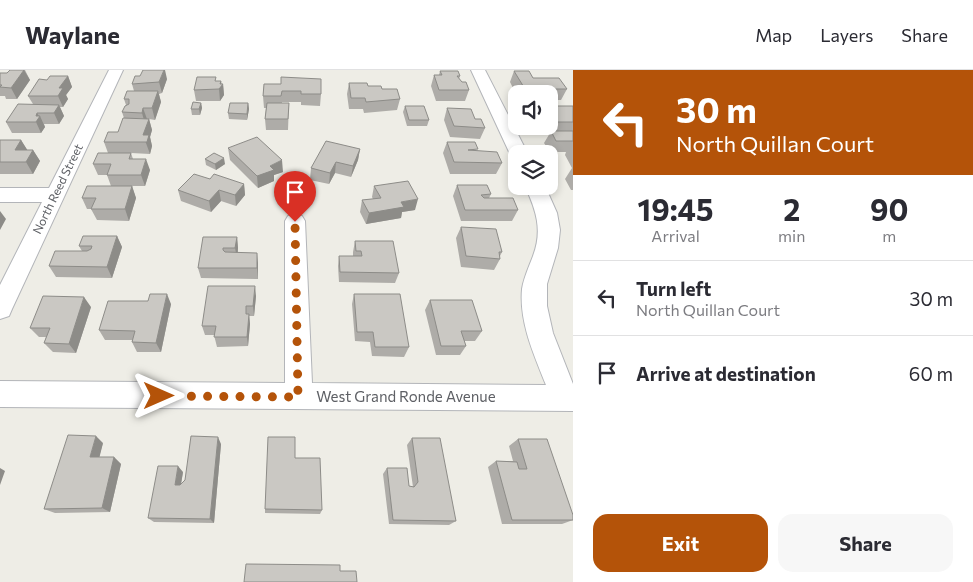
<!DOCTYPE html>
<html lang="en">
<head>
<meta charset="utf-8">
<style>
	:root { --surface:#fff; --page:#f7f7f7; --text:#2b2b33; --muted:#7c7c81; --line:#e1e1e2; --accent:#b45309 }
	body { margin:0; font-family:Commissioner,sans-serif; background:var(--page); color:var(--text); height:100vh; display:flex; flex-direction:column; font-size:19px; white-space:nowrap }
	* { box-sizing:border-box; margin:0 }
	p { font-size:16px; color:var(--muted) }
	.icon { flex:none; width:28px; height:28px; fill:none; stroke:currentColor; stroke-width:2; stroke-linecap:round; stroke-linejoin:round }
	.map { position:relative; flex:1; overflow:hidden }
	.drawer { display:flex; flex-direction:column; background:var(--surface); width:400px }
	.drawer>* { flex:none }
	.hud { background:#b45309; color:#fff; overflow:hidden }
	.controls { position:absolute; left:508px; top:15px; display:grid; gap:10px }
	.controls a { display:grid; place-items:center; width:50px; height:50px; border-radius:10px; background:var(--surface); box-shadow:0 2px 8px #0003; font-size:25px }
	.pin { position:absolute; display:grid; place-items:center; width:42px; height:42px; color:#fff; margin:-51px -21px; border-radius:50% 50% 50% 0; rotate:-45deg; box-shadow:0 0 5px #0007 }
	.pin .icon { rotate:45deg }
	.me { position:absolute; width:55px; margin:-28px; rotate:90deg; stroke-linejoin:round; filter:drop-shadow(0 0 4px #0008) }
	.turn { display:flex; align-items:center; gap:18px; height:105px; padding:0 20px; font-size:22px }
	.turn .icon { width:65px; height:65px; stroke-width:2.5 }
	.turn b { display:block; font-size:35px; line-height:42px }
	.eta { display:flex; justify-content:space-evenly; align-items:center; height:85px; text-align:center }
	.eta b { font-size:30px; font-weight:700; line-height:35px }
	.cta { display:flex; gap:10px; margin-top:auto; padding:10px 20px }
	.cta a { flex:1; height:58px; border-radius:15px; background:var(--accent); color:#fff; font-size:20px; font-weight:700; line-height:58px; text-align:center }
	.cta a+a { background:var(--page); color:var(--text) }
	ul { padding:0; list-style:none }
	li { display:flex; align-items:center; gap:15px; height:75px; padding:0 20px; border-top:1px solid var(--line) }
	li div { flex:1 }
	li b { display:block; font-size:19px }
	li em { font-style:normal }
	header { display:flex; align-items:center; gap:30px; box-sizing:border-box; height:70px; padding:0 25px; background:var(--surface); border-bottom:1px solid var(--line) }
	header strong { font-size:24px }
	nav { display:flex; gap:28px; margin-inline-start:auto; font-size:18px }
	main { display:flex; flex:1; min-height:0 }
	.map>svg:first-child { display:block }
	.lines { fill:none; stroke-linecap:round; stroke-linejoin:round }
	.minor-casing { stroke:#b3b5b9; stroke-width:2 }
	.minor { fill:#fff; fill-rule:evenodd }
	.wall { fill:#aeaca8 }
	.shaded-wall { fill:#8d8c88 }
	.building { fill:#cac8c3; stroke:#8d8c88 }
	.route { stroke:#b45309; stroke-width:9; stroke-dasharray:0 16.2 }
	.labels { text-anchor:middle; stroke-width:5; stroke-linejoin:round; paint-order:stroke }
	.far-street-label { font-size:12px; fill:#5e6065; stroke:#fff }
	.street-label { font-size:15px; fill:#5e6065; stroke:#fff }
</style>
</head>
<body>
<header>
<strong>Waylane</strong>
<nav><a>Map</a><a>Layers</a><a>Share</a></nav>
</header>
<main>
<div class="map">
<svg width="573" height="512" viewBox="0 0 573 512">
	<rect width="100%" height="100%" fill="#eeede6"/>
	<g class="lines">
		<defs>
			<path id="minor" d="M 109,0 L 123,0 L 12,239 L 9,246 L 0,249 L 0,215 L 42,132 L 0,132 L 0,118 L 49,118 Z
				M 471,0 L 485,0 L 528,84 L 516,84 L 516,89 L 510,84 Z
				M 525,116 L 545,116 L 557,143 L 560,160 L 558,178 L 547,214 L 547,236 L 553,263 L 573,314 L 573,341 L 0,337 L 0,311 L 285,313 L 285,151 L 288,146 L 295,144 L 302,146 L 305,151 L 312,313 L 546,315 C 534,285 519,252 522,219 C 524,207 529,197 533,186 C 543,160 536,140 525,116 Z"/>
		</defs>
		<use href="#minor" class="minor-casing"/>
		<use href="#minor" class="minor"/>
	</g>
	<path class="wall" d="M 10,0 L 25,0 L 30,10 L 17,29 L 6,29 L 5,26 L 0,26 L 0,3 L 7,3 Z
		M 440,1 L 460,6 L 459,9 L 469,20 L 465,31 L 436,31 L 431,16 L 434,5 L 439,5 Z
		M 514,1 L 533,8 L 567,19 L 561,30 L 549,30 L 549,24 L 516,24 L 510,12 Z
		M 68,6 L 72,17 L 66,25 L 68,29 L 63,37 L 60,37 L 64,46 L 59,54 L 44,54 L 45,57 L 41,63 L 12,63 L 6,52 L 33,34 L 28,26 L 47,10 Z
		M 167,9 L 162,23 L 159,24 L 161,32 L 155,50 L 149,49 L 152,60 L 150,67 L 152,76 L 150,84 L 131,83 L 133,89 L 150,100 L 145,116 L 132,116 L 136,128 L 129,151 L 97,150 L 91,139 L 87,139 L 82,128 L 111,116 L 107,105 L 98,105 L 93,94 L 108,83 L 104,72 L 118,62 L 124,48 L 122,42 L 126,35 L 124,29 L 134,21 L 132,14 Z
		M 217,11 L 221,11 L 221,14 L 223,14 L 224,25 L 220,31 L 196,31 L 194,20 Z
		M 349,13 L 368,16 L 382,19 L 400,29 L 397,40 L 364,43 L 363,39 L 349,39 L 347,24 Z
		M 264,14 L 321,24 L 320,36 L 301,35 L 301,32 L 282,32 L 282,33 L 289,33 L 288,60 L 266,60 L 265,49 L 266,38 L 264,38 L 263,26 Z
		M 201,33 L 202,38 L 200,45 L 192,45 L 191,39 Z
		M 248,33 L 249,39 L 247,50 L 229,49 L 228,43 Z
		M 405,36 L 429,50 L 427,56 L 407,56 L 403,42 Z
		M 552,36 L 573,36 L 573,120 L 571,120 L 565,109 L 572,98 L 565,85 L 566,82 L 550,82 L 544,73 L 550,63 L 543,63 L 539,56 L 549,56 L 549,42 Z
		M 447,38 L 475,49 L 485,58 L 480,69 L 450,67 L 444,50 Z
		M 0,70 L 21,70 L 27,80 L 33,80 L 40,91 L 33,104 L 0,104 Z
		M 447,72 L 477,81 L 502,93 L 496,104 L 450,104 L 443,83 Z
		M 228,78 L 283,102 L 274,105 L 274,111 L 258,118 L 230,90 Z
		M 360,79 L 358,90 L 351,107 L 335,103 L 329,114 L 310,110 L 311,98 Z
		M 205,89 L 225,94 L 216,100 L 206,95 Z
		M 210,109 L 244,114 L 245,125 L 236,136 L 221,131 L 211,142 L 181,131 L 178,120 Z
		M 457,115 L 491,124 L 489,128 L 518,140 L 512,151 L 461,151 L 453,126 Z
		M 374,116 L 415,140 L 402,142 L 401,148 L 366,154 L 360,142 L 362,130 L 373,129 L 372,127 Z
		M 461,157 L 502,182 L 500,186 L 500,189 L 494,200 L 461,197 L 456,168 Z
		M 117,166 L 122,177 L 112,208 L 56,207 L 49,196 L 82,181 L 79,176 Z
		M 237,167 L 238,178 L 238,182 L 258,193 L 258,209 L 201,208 L 198,198 Z
		M 355,171 L 399,203 L 395,213 L 339,212 L 338,196 L 339,186 L 353,186 L 353,182 Z
		M 354,224 L 409,277 L 404,287 L 372,286 L 370,272 L 355,271 L 352,234 Z
		M 256,226 L 254,246 L 249,246 L 250,254 L 248,276 L 217,277 L 214,265 L 205,265 L 202,256 Z
		M 430,230 L 482,261 L 475,271 L 464,271 L 466,276 L 460,285 L 436,285 L 425,240 Z
		M 148,231 L 171,234 L 161,282 L 137,282 L 132,272 L 132,270 L 105,270 L 99,260 Z
		M 91,237 L 76,283 L 53,282 L 44,273 L 46,267 L 39,267 L 30,258 Z
		M 412,368 L 456,451 L 449,455 L 389,454 L 383,404 L 387,398 L 409,416 L 413,417 L 407,375 Z
		M 518,369 L 573,445 L 573,450 L 562,454 L 502,454 L 488,397 L 496,391 L 513,391 L 509,376 Z
		M 103,373 L 99,387 L 114,387 L 121,394 L 110,442 L 55,443 L 44,439 Z
		M 221,374 L 214,453 L 154,452 L 148,448 L 183,402 L 181,414 Z
		M 295,388 L 322,440 L 320,444 L 265,443 L 265,439 Z"/>
	<path class="shaded-wall" d="M 24,0 L 30,10 L 17,29 L 11,18 Z
		M 164,0 L 165,0 L 167,9 L 162,23 L 159,12 Z
		M 68,6 L 72,17 L 66,25 L 68,29 L 63,37 L 58,26 L 59,18 Z
		M 221,11 L 222,16 L 223,14 L 224,25 L 220,31 L 219,19 Z
		M 158,21 L 161,32 L 155,50 L 152,38 Z
		M 201,33 L 202,38 L 200,45 L 199,39 Z
		M 248,33 L 249,39 L 247,50 L 247,44 Z
		M 59,35 L 64,46 L 59,54 L 54,43 Z
		M 143,38 L 147,49 L 145,54 L 142,43 Z
		M 37,43 L 39,46 L 40,46 L 45,57 L 41,63 L 36,52 L 36,46 Z
		M 149,49 L 152,60 L 150,67 L 152,76 L 150,84 L 143,65 Z
		M 21,70 L 28,81 L 15,80 Z
		M 360,79 L 358,90 L 351,107 L 353,96 Z
		M 33,80 L 40,91 L 33,104 L 26,92 Z
		M 224,88 L 225,94 L 216,100 L 215,94 Z
		M 146,89 L 150,100 L 145,116 L 141,105 Z
		M 282,90 L 283,102 L 274,105 L 274,111 L 258,118 L 257,106 L 270,96 Z
		M 336,92 L 335,103 L 329,114 L 330,103 Z
		M 244,114 L 245,125 L 236,136 L 235,125 Z
		M 132,116 L 136,128 L 129,151 L 125,139 Z
		M 219,120 L 221,131 L 211,142 L 209,131 Z
		M 418,129 L 415,140 L 402,142 L 401,148 L 366,154 L 369,143 L 401,132 Z
		M 0,141 L 6,149 L 0,160 Z
		M 117,166 L 122,177 L 112,208 L 107,197 Z
		M 237,167 L 238,178 L 237,188 L 235,178 Z
		M 257,183 L 258,193 L 258,209 L 257,198 Z
		M 255,216 L 256,226 L 254,246 L 253,236 Z
		M 167,224 L 171,234 L 161,282 L 156,273 Z
		M 84,227 L 91,237 L 76,283 L 69,274 Z
		M 249,244 L 250,254 L 248,276 L 247,267 Z
		M 96,366 L 103,373 L 98,393 L 90,387 Z
		M 218,367 L 221,374 L 214,453 L 210,449 Z
		M 114,387 L 121,394 L 110,442 L 102,438 Z
		M 178,396 L 183,402 L 180,420 L 175,415 Z
		M 0,398 L 5,401 L 0,415 Z"/>
	<path class="building" d="M 10,0 L 24,0 L 11,18 L 0,17 L 2,15 L 0,15 L 0,3 L 7,3 Z
		M 143,0 L 164,0 L 159,12 L 132,14 L 135,6 L 140,6 Z
		M 440,1 L 458,1 L 460,6 L 457,6 L 462,12 L 466,12 L 469,20 L 439,20 L 434,5 L 442,5 Z
		M 514,1 L 529,1 L 533,8 L 559,8 L 567,19 L 525,19 Z
		M 50,6 L 68,6 L 59,18 L 63,18 L 58,26 L 28,26 L 39,9 L 47,10 Z
		M 197,7 L 216,7 L 215,11 L 221,11 L 220,14 L 223,14 L 219,19 L 194,20 Z
		M 281,7 L 321,9 L 321,24 L 301,24 L 301,21 L 282,21 L 281,26 L 263,26 L 264,14 L 281,14 Z
		M 349,13 L 367,13 L 368,16 L 381,16 L 382,19 L 397,19 L 400,29 L 366,32 L 365,28 L 351,28 Z
		M 127,21 L 158,21 L 152,38 L 143,38 L 142,43 L 122,42 L 125,36 L 129,34 L 129,29 L 124,29 Z
		M 193,32 L 201,33 L 199,39 L 191,39 Z
		M 230,33 L 248,33 L 247,44 L 228,43 Z
		M 267,33 L 289,33 L 288,49 L 265,49 Z
		M 18,34 L 59,35 L 54,43 L 37,43 L 36,46 L 40,46 L 36,52 L 6,52 Z
		M 405,36 L 424,36 L 429,50 L 409,50 Z
		M 552,36 L 573,36 L 573,52 L 549,52 L 549,43 L 557,43 Z
		M 447,38 L 471,39 L 475,49 L 481,49 L 485,58 L 454,56 Z
		M 123,48 L 149,49 L 143,65 L 149,65 L 147,72 L 104,72 L 108,62 L 118,62 Z
		M 551,61 L 573,61 L 573,71 L 556,71 Z
		M 257,67 L 282,90 L 270,96 L 274,100 L 257,106 L 228,78 Z
		M 0,70 L 21,70 L 15,80 L 33,80 L 26,92 L 0,92 Z
		M 326,71 L 360,79 L 353,96 L 336,92 L 330,103 L 311,98 Z
		M 447,72 L 475,72 L 478,79 L 468,80 L 497,82 L 502,93 L 454,92 Z
		M 98,83 L 131,83 L 129,89 L 146,89 L 141,105 L 107,105 L 111,94 L 93,94 Z
		M 214,83 L 224,88 L 215,94 L 205,89 Z
		M 194,104 L 210,109 L 214,104 L 244,114 L 235,125 L 219,120 L 209,131 L 178,120 Z
		M 408,111 L 418,129 L 401,132 L 404,137 L 369,143 L 362,130 L 381,128 L 374,116 Z
		M 457,115 L 487,115 L 491,124 L 481,125 L 484,128 L 513,128 L 518,140 L 465,140 Z
		M 87,116 L 132,116 L 125,139 L 91,139 L 96,128 L 82,128 Z
		M 461,157 L 496,159 L 502,182 L 499,182 L 500,189 L 466,186 Z
		M 83,166 L 117,166 L 107,197 L 49,196 L 55,181 L 87,181 L 91,179 L 92,176 L 79,176 Z
		M 203,167 L 237,167 L 235,178 L 223,178 L 223,180 L 225,182 L 257,183 L 257,198 L 198,198 Z
		M 355,171 L 393,171 L 399,203 L 340,202 L 339,186 L 362,186 L 361,181 L 356,181 Z
		M 208,216 L 255,216 L 253,236 L 246,236 L 246,244 L 249,244 L 247,267 L 214,267 L 216,256 L 202,256 Z
		M 150,224 L 167,224 L 156,273 L 132,272 L 135,261 L 99,260 L 108,231 L 148,231 Z
		M 354,224 L 400,224 L 409,277 L 375,277 L 373,262 L 357,262 Z
		M 43,226 L 84,227 L 69,274 L 44,273 L 50,258 L 30,258 Z
		M 430,230 L 472,230 L 482,261 L 461,261 L 466,276 L 441,276 Z
		M 68,365 L 96,366 L 90,387 L 114,387 L 102,438 L 44,439 Z
		M 191,366 L 218,367 L 210,449 L 148,448 L 158,396 L 178,396 L 175,415 L 180,415 L 185,410 Z
		M 268,367 L 295,367 L 295,388 L 320,388 L 322,440 L 265,439 Z
		M 412,368 L 440,368 L 456,451 L 393,450 L 387,398 L 407,398 L 409,416 L 414,417 L 418,412 Z
		M 518,369 L 547,369 L 573,445 L 573,450 L 512,450 L 496,391 L 517,392 L 519,399 L 527,399 Z
		M 246,494 L 340,495 L 340,501 L 356,501 L 357,512 L 244,512 Z"/>
	<g class="lines">
		<path class="route" d="M 159,326 L 298,327 L 295,152"/>
	</g>
	<g class="labels">
		<g class="far-street-label">
			<text transform="translate(58 119) rotate(-64)" y="4">North Reed Street</text>
		</g>
		<g class="street-label">
			<text x="406" y="332">West Grand Ronde Avenue</text>
		</g>
	</g>
</svg>
<div class="controls">
<a><svg class="icon" aria-label="sound" viewBox="0 0 24 24"><path d="M4 9h4l5-4v14l-5-4H4zM17 9q2 3 0 6"/></svg></a>
<a><svg class="icon" aria-label="layers" viewBox="0 0 24 24"><path d="M12 4l9 5-9 5-9-5zM3 14l9 5 9-5"/></svg></a>
</div>
<div class="pin" style="left:295px;top:152px;background:#d93025"><svg class="icon" aria-label="arrive" viewBox="0 0 24 24"><path d="M6 21V4h12l-3 4 3 4H6"/></svg></div>
<svg class="me" style="left:159px;top:326px" viewBox="-20 -20 40 40"><path d="M0-17L14 15 0 8-14 15z" fill="#b45309" stroke="#fff" stroke-width="4"/></svg>
</div>
<section class="drawer">
<div class="hud">
<div class="turn"><svg class="icon" aria-label="left" viewBox="0 0 24 24"><path d="M17 20v-9H6M10 6l-5 5 5 5"/></svg><div><b>30 m</b>North Quillan Court</div></div>
</div>
<div class="eta">
<div><b>19:45</b><p>Arrival</p></div>
<div><b>2</b><p>min</p></div>
<div><b>90</b><p>m</p></div>
</div>
<ul>
<li><svg class="icon" aria-label="left" viewBox="0 0 24 24"><path d="M17 20v-9H6M10 6l-5 5 5 5"/></svg><div><b>Turn left</b><p>North Quillan Court</p></div><em>30 m</em></li>
<li><svg class="icon" aria-label="arrive" viewBox="0 0 24 24"><path d="M6 21V4h12l-3 4 3 4H6"/></svg><div><b>Arrive at destination</b></div><em>60 m</em></li>
</ul>
<div class="cta"><a>Exit</a><a>Share</a></div>
</section>
</main>
</body>
</html>
